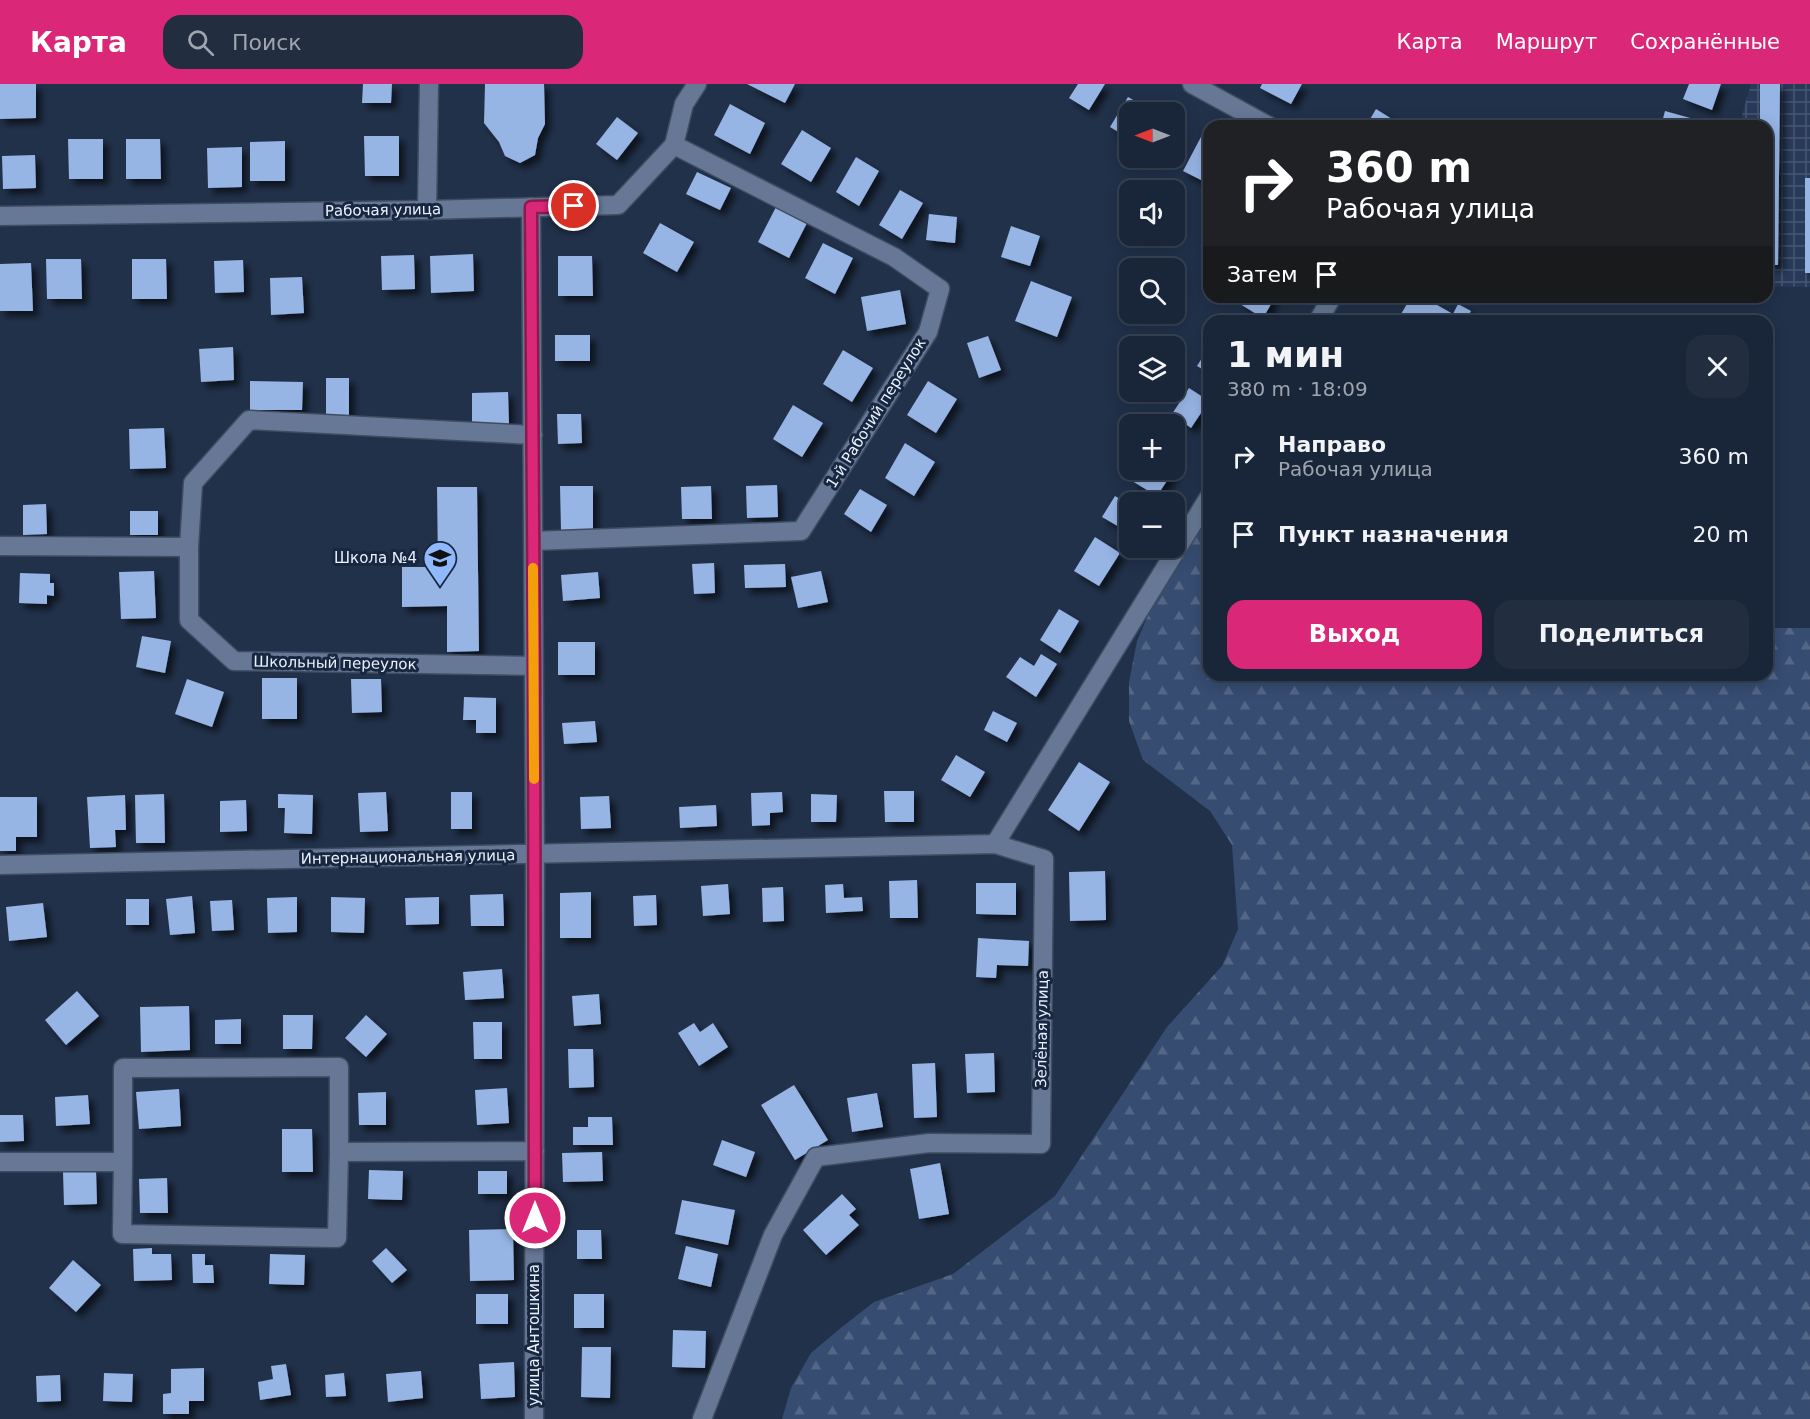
<!DOCTYPE html>
<html lang="ru">
<head>
<meta charset="utf-8">
<style>
	:root { --surface:#192538; --page:#222d40; --text:#f1f3f6; --muted:#9fa5ae; --line:#374253; --accent:#db2777 }
	body { margin:0; font-family:"DejaVu Sans",sans-serif; background:var(--page); color:var(--text); height:100vh; display:flex; flex-direction:column; font-size:22px; white-space:nowrap }
	* { box-sizing:border-box; margin:0 }
	p { font-size:20px; color:var(--muted) }
	.icon { flex:none; width:33px; height:33px; fill:none; stroke:currentColor; stroke-width:2; stroke-linecap:round; stroke-linejoin:round }
	.map { position:relative; flex:1; overflow:hidden }
	.details { position:absolute; left:1203px; top:231px; width:570px; height:366px; display:flex; flex-direction:column; background:var(--surface); border-radius:18px; box-shadow:0 3px 15px #0003,0 0 0 2px var(--line) }
	.details>* { flex:none }
	.top-card { position:absolute; left:1203px; top:36px; width:570px; height:183px; border-radius:18px; box-shadow:0 3px 15px #0003,0 0 0 2px var(--line); background:#202124; color:#fff; overflow:hidden }
	.needle { width:39px; rotate:270deg }
	.tools { position:absolute; left:1119px; top:18px; display:grid; gap:12px }
	.tools a { display:grid; place-items:center; width:66px; height:66px; border-radius:12px; background:var(--surface); box-shadow:0 3px 15px #0003,0 0 0 2px var(--line); font-size:30px }
	.pin { position:absolute; display:grid; place-items:center; width:51px; height:51px; color:#fff; margin:-26px; border:3px solid #fff; border-radius:50%; box-shadow:0 2px 6px #0007 }
	.me { position:absolute; width:66px; margin:-33px; rotate:0deg; stroke-linejoin:round; filter:drop-shadow(0 0 4px #0008) }
	.turn { display:flex; align-items:center; gap:21px; height:126px; padding:0 24px; font-size:27px }
	.turn .icon { width:78px; height:78px; stroke-width:2.5 }
	.turn b { display:block; font-size:42px; line-height:51px }
	.then { display:flex; align-items:center; height:57px; padding:0 24px; background:#0003; gap:12px; font-size:22px }
	.round { display:grid; place-items:center; flex:none; width:63px; height:63px; border-radius:18px; background:var(--page) }
	.summary { display:flex; align-items:center; justify-content:space-between; height:102px; padding:0 24px }
	h1 { font-size:36px; font-weight:700; line-height:45px }
	.primary-button { display:flex; gap:12px; margin-top:auto; padding:12px 24px }
	.primary-button a { flex:1; height:69px; border-radius:18px; background:var(--accent); color:#fff; font-size:24px; font-weight:700; line-height:69px; text-align:center }
	.primary-button a+a { background:var(--page); color:var(--text) }
	ul { padding:0; list-style:none }
	li { display:flex; align-items:center; gap:18px; height:78px; padding:0 24px }
	li div { flex:1 }
	li b { display:block; font-size:22px }
	li em { font-style:normal }
	header { display:flex; align-items:center; gap:36px; box-sizing:border-box; height:84px; padding:0 30px; background:var(--accent); color:#fff }
	header strong { font-size:28px }
	nav { display:flex; gap:33px; margin-inline-start:auto; font-size:21px }
	.search { width:420px; height:54px; background:var(--page); display:flex; align-items:center; gap:15px; box-sizing:border-box; padding:0 21px; border-radius:18px; color:var(--muted); font-size:22px }
	.map>svg:first-child { display:block }
	.industrial { fill:url(#industrial-grid) }
	.forest { fill:url(#forest-firs) }
	.building { fill:#96b4e4; filter:url(#shadow) }
	.lines { fill:none; stroke-linecap:round; stroke-linejoin:round }
	.minor-casing { stroke:#3f4c61; stroke-width:21 }
	.tertiary-casing { stroke:#3f4c61; stroke-width:21 }
	.minor { stroke:#667895; stroke-width:18 }
	.tertiary { stroke:#667895; stroke-width:18 }
	.route-casing { stroke:#8e194d; stroke-width:15 }
	.route { stroke:#db2777; stroke-width:10 }
	.slow { stroke:#f59e0b; stroke-width:10 }
	.labels { text-anchor:middle; stroke-width:6; stroke-linejoin:round; paint-order:stroke }
	.street-label { font-size:15px; fill:#e8f1fe; stroke:#18263f }
	.poi-label { font-size:15px; fill:#e8f1fe; stroke:#18263f; text-anchor:end }
</style>
</head>
<body>
<header>
<strong>Карта</strong>
<div class="search"><svg class="icon" aria-label="search" viewBox="0 0 24 24"><circle cx="10" cy="10" r="6"/><path d="M15 15l6 6"/></svg>Поиск</div>
<nav><a>Карта</a><a>Маршрут</a><a>Сохранённые</a></nav>
</header>
<div class="map">
<svg width="1810" height="1335" viewBox="0 0 1810 1335">
	<defs>
		<pattern id="industrial-grid" width="8" height="8" patternUnits="userSpaceOnUse" patternTransform="scale(1.5)"><rect width="8" height="8" fill="#283a59"/><path d="M0 4h8M4 0v8" fill="none" stroke="#475772"/></pattern>
		<pattern id="forest-firs" width="22" height="20" patternUnits="userSpaceOnUse" patternTransform="scale(1.5)"><rect width="22" height="20" fill="#364c71"/><path d="M5 1l3.5 6h-7zM16 11l3.5 6h-7z" fill="#536686"/></pattern>
		<filter id="shadow"><feDropShadow dx="5.5" dy="5.5" stdDeviation="3" flood-color="#0009"/></filter>
	</defs>
	<rect width="100%" height="100%" fill="#21314a"/>
	<path class="industrial" d="M 1751,0 L 1810,0 L 1810,203 L 1767,202 L 1767,42 L 1739,42 Z"/>
	<path class="forest" d="M 1209,424 L 1209,591 L 1767,591 L 1767,544 L 1810,544 L 1810,1335 L 782,1335 L 791,1304 L 811,1269 L 842,1243 L 874,1218 L 953,1190 L 1055,1112 L 1167,943 L 1222,882 L 1238,845 L 1232,761 L 1210,727 L 1143,676 L 1129,637 L 1129,598 L 1137,557 L 1169,482 Z"/>
	<path class="building" d="M 0,0 L 36,0 L 36,34 L 0,35 Z
		M 363,0 L 392,0 L 391,19 L 362,19 Z
		M 485,0 L 544,0 L 545,40 L 538,54 L 535,71 L 520,79 L 505,72 L 499,58 L 484,39 Z
		M 747,0 L 795,0 L 785,19 Z
		M 1078,0 L 1105,0 L 1089,26 L 1069,14 Z
		M 1262,0 L 1302,0 L 1291,20 L 1260,4 Z
		M 1689,0 L 1721,0 L 1712,26 L 1683,15 Z
		M 1760,0 L 1780,0 L 1778,181 L 1767,181 L 1767,42 L 1760,42 Z
		M 1128,13 L 1154,28 L 1130,28 L 1130,55 L 1110,43 Z
		M 730,20 L 765,39 L 750,70 L 714,51 Z
		M 1376,25 L 1400,40 L 1399,42 L 1366,42 Z
		M 1665,27 L 1701,37 L 1699,42 L 1661,42 Z
		M 617,33 L 638,49 L 617,76 L 596,60 Z
		M 802,46 L 831,64 L 811,98 L 781,80 Z
		M 1202,51 L 1209,55 L 1209,86 L 1203,97 L 1183,87 Z
		M 364,52 L 399,52 L 399,92 L 365,92 Z
		M 68,55 L 103,55 L 103,95 L 69,95 Z
		M 126,55 L 160,55 L 161,95 L 126,95 Z
		M 285,57 L 285,97 L 250,97 L 250,58 Z
		M 242,63 L 242,103 L 208,104 L 207,64 Z
		M 35,71 L 36,104 L 3,105 L 2,72 Z
		M 856,73 L 879,87 L 859,122 L 836,108 Z
		M 697,88 L 731,104 L 720,126 L 686,110 Z
		M 1805,94 L 1810,94 L 1810,189 L 1805,189 Z
		M 900,106 L 923,119 L 902,155 L 879,141 Z
		M 776,123 L 807,139 L 789,174 L 758,158 Z
		M 929,130 L 957,133 L 955,159 L 926,156 Z
		M 660,139 L 694,158 L 677,188 L 643,169 Z
		M 1011,142 L 1040,152 L 1030,182 L 1001,173 Z
		M 823,159 L 853,174 L 835,210 L 805,194 Z
		M 473,170 L 474,207 L 431,209 L 430,172 Z
		M 414,171 L 415,205 L 382,206 L 381,172 Z
		M 558,172 L 592,172 L 593,212 L 558,212 Z
		M 46,175 L 81,175 L 82,215 L 47,215 Z
		M 132,175 L 166,175 L 167,215 L 132,215 Z
		M 243,176 L 244,208 L 215,209 L 214,177 Z
		M 31,179 L 33,227 L 0,227 L 0,180 Z
		M 302,193 L 304,229 L 271,231 L 270,194 Z
		M 1031,197 L 1072,213 L 1057,253 L 1015,237 Z
		M 900,206 L 906,240 L 867,247 L 861,213 Z
		M 1244,213 L 1270,213 L 1274,215 L 1263,234 L 1240,220 Z
		M 1411,213 L 1423,213 L 1453,230 L 1458,220 L 1471,227 L 1465,237 L 1397,237 Z
		M 555,251 L 590,251 L 590,277 L 555,277 Z
		M 988,252 L 1001,286 L 979,294 L 967,259 Z
		M 233,263 L 234,296 L 201,298 L 199,265 Z
		M 1209,263 L 1209,289 L 1197,282 Z
		M 843,266 L 873,284 L 852,318 L 823,300 Z
		M 326,294 L 349,294 L 349,334 L 326,334 Z
		M 250,297 L 303,298 L 302,326 L 250,326 Z
		M 928,297 L 957,315 L 936,349 L 907,331 Z
		M 1189,304 L 1209,317 L 1191,344 L 1172,330 Z
		M 508,308 L 509,340 L 472,340 L 472,309 Z
		M 793,321 L 823,339 L 802,373 L 773,355 Z
		M 557,330 L 581,330 L 582,359 L 558,360 Z
		M 164,344 L 166,384 L 130,385 L 129,345 Z
		M 905,359 L 935,378 L 914,412 L 885,394 Z
		M 1139,386 L 1174,386 L 1157,412 L 1132,397 Z
		M 777,401 L 778,433 L 747,434 L 746,402 Z
		M 560,402 L 593,402 L 593,446 L 561,446 Z
		M 711,402 L 712,435 L 682,435 L 681,403 Z
		M 437,403 L 477,403 L 479,567 L 447,568 L 447,522 L 402,523 L 402,483 L 438,483 Z
		M 860,405 L 887,421 L 871,448 L 844,430 Z
		M 1115,412 L 1130,421 L 1128,448 L 1102,433 Z
		M 46,420 L 47,450 L 23,451 L 23,421 Z
		M 130,427 L 158,427 L 158,451 L 130,451 Z
		M 1095,453 L 1120,469 L 1099,502 L 1074,487 Z
		M 714,479 L 715,509 L 694,510 L 692,480 Z
		M 785,480 L 786,503 L 745,504 L 744,481 Z
		M 154,487 L 156,534 L 121,535 L 119,488 Z
		M 821,487 L 828,518 L 798,524 L 791,493 Z
		M 598,488 L 600,514 L 563,517 L 561,491 Z
		M 20,489 L 50,490 L 50,499 L 54,499 L 54,512 L 47,511 L 47,520 L 19,519 Z
		M 1059,525 L 1079,537 L 1060,569 L 1040,556 Z
		M 142,552 L 171,557 L 165,589 L 136,583 Z
		M 558,558 L 595,558 L 595,591 L 558,591 Z
		M 1041,570 L 1057,580 L 1036,613 L 1006,593 L 1020,573 L 1034,582 Z
		M 262,594 L 297,594 L 297,635 L 262,635 Z
		M 187,595 L 224,608 L 212,643 L 175,630 Z
		M 351,595 L 381,595 L 382,628 L 352,629 Z
		M 464,613 L 496,614 L 496,649 L 476,649 L 476,636 L 463,636 Z
		M 993,627 L 1017,639 L 1007,658 L 984,646 Z
		M 595,637 L 597,658 L 564,660 L 562,639 Z
		M 956,671 L 985,688 L 970,713 L 941,696 Z
		M 1079,678 L 1110,698 L 1079,747 L 1048,726 Z
		M 884,707 L 914,707 L 914,738 L 885,738 Z
		M 386,708 L 388,747 L 360,748 L 358,709 Z
		M 451,708 L 472,708 L 472,745 L 451,745 Z
		M 782,708 L 783,728 L 770,729 L 770,741 L 752,742 L 751,709 Z
		M 164,710 L 165,759 L 136,759 L 135,711 Z
		M 278,710 L 313,711 L 312,750 L 284,749 L 285,724 L 278,724 Z
		M 811,710 L 837,711 L 836,738 L 811,738 Z
		M 125,711 L 126,746 L 115,746 L 116,763 L 90,764 L 87,713 Z
		M 609,712 L 611,744 L 581,745 L 580,713 Z
		M 0,713 L 37,713 L 37,753 L 16,753 L 16,767 L 0,767 Z
		M 246,716 L 247,747 L 220,748 L 220,717 Z
		M 716,721 L 717,742 L 680,744 L 679,723 Z
		M 1105,787 L 1106,836 L 1070,837 L 1069,788 Z
		M 917,796 L 918,834 L 890,834 L 889,797 Z
		M 976,799 L 1016,799 L 1016,831 L 976,830 Z
		M 728,800 L 730,830 L 703,832 L 701,802 Z
		M 843,800 L 844,814 L 862,813 L 863,827 L 826,829 L 825,801 Z
		M 783,803 L 784,837 L 763,838 L 762,804 Z
		M 591,808 L 591,854 L 560,854 L 560,809 Z
		M 503,810 L 504,842 L 471,842 L 470,811 Z
		M 656,811 L 657,841 L 634,842 L 633,812 Z
		M 192,812 L 195,849 L 170,851 L 166,815 Z
		M 297,813 L 297,848 L 268,849 L 267,814 Z
		M 331,813 L 365,814 L 364,849 L 331,848 Z
		M 439,813 L 439,840 L 406,841 L 405,814 Z
		M 126,815 L 149,815 L 149,841 L 126,841 Z
		M 232,816 L 234,846 L 212,847 L 210,817 Z
		M 43,819 L 47,853 L 9,857 L 6,823 Z
		M 978,854 L 1029,857 L 1028,882 L 997,881 L 996,894 L 976,893 Z
		M 502,885 L 504,914 L 465,916 L 463,888 Z
		M 77,907 L 99,932 L 66,961 L 45,936 Z
		M 599,910 L 601,940 L 574,942 L 572,912 Z
		M 189,922 L 190,966 L 141,968 L 140,923 Z
		M 283,931 L 313,931 L 312,965 L 283,965 Z
		M 366,931 L 387,950 L 366,973 L 345,954 Z
		M 241,935 L 241,960 L 215,960 L 215,936 Z
		M 473,938 L 502,938 L 502,975 L 474,975 Z
		M 694,939 L 700,948 L 713,939 L 728,963 L 699,982 L 678,949 Z
		M 568,965 L 593,965 L 594,1003 L 569,1004 Z
		M 994,969 L 995,1008 L 967,1009 L 965,970 Z
		M 935,979 L 937,1033 L 914,1034 L 912,980 Z
		M 794,1001 L 828,1056 L 795,1076 L 761,1021 Z
		M 507,1004 L 509,1039 L 477,1041 L 475,1006 Z
		M 179,1005 L 181,1042 L 139,1045 L 136,1008 Z
		M 386,1008 L 386,1041 L 359,1041 L 358,1009 Z
		M 877,1009 L 883,1043 L 852,1048 L 847,1014 Z
		M 88,1011 L 90,1040 L 56,1042 L 55,1013 Z
		M 0,1031 L 23,1031 L 24,1057 L 0,1058 Z
		M 588,1033 L 612,1033 L 613,1061 L 573,1061 L 573,1043 L 588,1043 Z
		M 282,1045 L 312,1045 L 313,1088 L 282,1088 Z
		M 722,1056 L 755,1068 L 746,1093 L 713,1081 Z
		M 602,1068 L 603,1097 L 563,1098 L 562,1069 Z
		M 940,1079 L 949,1130 L 919,1135 L 910,1085 Z
		M 369,1086 L 403,1087 L 402,1116 L 368,1115 Z
		M 96,1087 L 97,1120 L 64,1121 L 63,1088 Z
		M 478,1087 L 507,1087 L 507,1110 L 478,1110 Z
		M 167,1094 L 168,1129 L 140,1129 L 139,1095 Z
		M 842,1110 L 856,1125 L 849,1131 L 859,1141 L 826,1171 L 803,1146 Z
		M 682,1116 L 735,1126 L 728,1161 L 675,1150 Z
		M 513,1145 L 514,1196 L 470,1197 L 469,1146 Z
		M 577,1146 L 601,1146 L 602,1175 L 577,1175 Z
		M 686,1162 L 718,1170 L 711,1203 L 678,1195 Z
		M 152,1164 L 152,1170 L 171,1170 L 172,1196 L 134,1197 L 133,1165 Z
		M 386,1164 L 407,1186 L 392,1199 L 372,1177 Z
		M 192,1170 L 205,1170 L 205,1181 L 213,1181 L 214,1199 L 193,1199 Z
		M 270,1170 L 305,1171 L 304,1201 L 269,1200 Z
		M 73,1176 L 101,1201 L 76,1228 L 49,1204 Z
		M 476,1210 L 508,1210 L 508,1240 L 476,1240 Z
		M 574,1210 L 604,1210 L 604,1244 L 574,1244 Z
		M 673,1246 L 706,1247 L 705,1284 L 672,1283 Z
		M 582,1263 L 611,1263 L 610,1314 L 581,1313 Z
		M 514,1278 L 515,1313 L 481,1315 L 479,1280 Z
		M 286,1280 L 291,1311 L 260,1316 L 258,1298 L 273,1295 L 271,1282 Z
		M 204,1284 L 204,1317 L 189,1317 L 189,1330 L 163,1330 L 163,1310 L 171,1309 L 171,1285 Z
		M 421,1287 L 423,1314 L 388,1318 L 386,1290 Z
		M 104,1289 L 133,1290 L 132,1318 L 103,1317 Z
		M 344,1289 L 346,1312 L 326,1313 L 325,1291 Z
		M 60,1291 L 61,1317 L 37,1318 L 36,1292 Z"/>
	<g class="lines">
		<defs>
			<path id="minor" d="M 1192,0 L 1269,42
				M 531,123 L 535,770 L 534,1335
				M 427,126 L 429,0
				M 1318,237 L 1332,213
				M 533,457 L 801,447 L 928,248 L 940,205 L 894,173 L 674,61
				M 0,462 L 189,463 L 193,399 L 249,336 L 533,351
				M 189,463 L 189,536 L 234,577 L 534,582
				M 0,781 L 995,760
				M 0,1078 L 123,1078 L 123,984 L 339,983 L 339,1068 L 535,1067
				M 123,1078 L 122,1150 L 337,1154 L 339,1068
				M 702,1335 L 773,1151 L 816,1073 L 929,1059 L 1041,1060 L 1044,775 L 995,760 L 1209,413"/>
			<path id="tertiary" d="M 0,132 L 427,126 L 618,121 L 674,61 L 684,20 L 697,0"/>
		</defs>
		<use href="#minor" class="minor-casing"/>
		<use href="#tertiary" class="tertiary-casing"/>
		<use href="#minor" class="minor"/>
		<use href="#tertiary" class="tertiary"/>
	</g>
	<g class="lines">
		<defs>
			<path id="route" d="M 535,1134 L 534,582 L 531,123 L 574,122"/>
		</defs>
		<use href="#route" class="route-casing"/>
		<use href="#route" class="route"/>
		<path class="slow" d="M 533,484 L 534,695"/>
	</g>
	<defs>
		<symbol id="school-pin" viewBox="-11 -11 22 30"><path d="M0 17L-7.5 6A9.5 9.5 0 1 1 7.5 6Z" fill="#8fb8fd" stroke="#18263f"/><path d="M0-5L7-2L0 1L-7-2ZM-4 1L0 2.5L4 1V4Q0 6-4 4Z" fill="#111"/></symbol>
	</defs>
	<g fill-rule="evenodd">
		<use href="#school-pin" x="421" y="455" width="38" height="52"/>
	</g>
	<g class="labels">
		<g class="street-label">
			<text transform="translate(383 126) rotate(-1)" y="5">Рабочая улица</text>
			<text transform="translate(876 329) rotate(-58)" y="5">1-й Рабочий переулок</text>
			<text transform="translate(335 579) rotate(1)" y="5">Школьный переулок</text>
			<text transform="translate(408 773) rotate(-1)" y="5">Интернациональная улица</text>
			<text transform="translate(1042 945) rotate(-89)" y="5">Зелёная улица</text>
			<text transform="translate(534 1251) rotate(-90)" y="5">улица Антошкина</text>
		</g>
		<g class="poi-label">
			<text x="417" y="479">Школа №4</text>
		</g>
	</g>
</svg>
<div class="tools">
<a><svg class="needle" viewBox="-14 -14 28 28"><path d="M0-13l5 13h-10z" fill="#e53935"/><path d="M0 13l5-13h-10z" fill="#9fa5ae"/></svg></a>
<a><svg class="icon" aria-label="sound" viewBox="0 0 24 24"><path d="M4 9h4l5-4v14l-5-4H4zM17 9q2 3 0 6"/></svg></a>
<a><svg class="icon" aria-label="search" viewBox="0 0 24 24"><circle cx="10" cy="10" r="6"/><path d="M15 15l6 6"/></svg></a>
<a><svg class="icon" aria-label="layers" viewBox="0 0 24 24"><path d="M12 4l9 5-9 5-9-5zM3 14l9 5 9-5"/></svg></a>
<a>+</a>
<a>−</a>
</div>
<div class="pin" style="left:574px;top:122px;background:#d93025"><svg class="icon" aria-label="arrive" viewBox="0 0 24 24"><path d="M6 21V4h12l-3 4 3 4H6"/></svg></div>
<svg class="me" style="left:535px;top:1134px" viewBox="-20 -20 40 40"><circle r="17" fill="#db2777" stroke="#fff" stroke-width="3"/><path d="M0-11L8 9 0 5-8 9z" fill="#fff"/></svg>
<div class="top-card">
<div class="turn"><svg class="icon" aria-label="right" viewBox="0 0 24 24"><path d="M7 20v-9h11M14 6l5 5-5 5"/></svg><div><b>360 m</b>Рабочая улица</div></div>
<div class="then">Затем<svg class="icon" aria-label="arrive" viewBox="0 0 24 24"><path d="M6 21V4h12l-3 4 3 4H6"/></svg></div>
</div>
<section class="details">
<div class="summary"><div><h1>1 мин</h1><p>380 m · 18:09</p></div><a class="round"><svg class="icon" aria-label="close" viewBox="0 0 24 24"><path d="M6 6l12 12M18 6L6 18"/></svg></a></div>
<ul>
<li><svg class="icon" aria-label="right" viewBox="0 0 24 24"><path d="M7 20v-9h11M14 6l5 5-5 5"/></svg><div><b>Направо</b><p>Рабочая улица</p></div><em>360 m</em></li>
<li><svg class="icon" aria-label="arrive" viewBox="0 0 24 24"><path d="M6 21V4h12l-3 4 3 4H6"/></svg><div><b>Пункт назначения</b></div><em>20 m</em></li>
</ul>
<div class="primary-button"><a>Выход</a><a>Поделиться</a></div>
</section>
</div>
</body>
</html>
